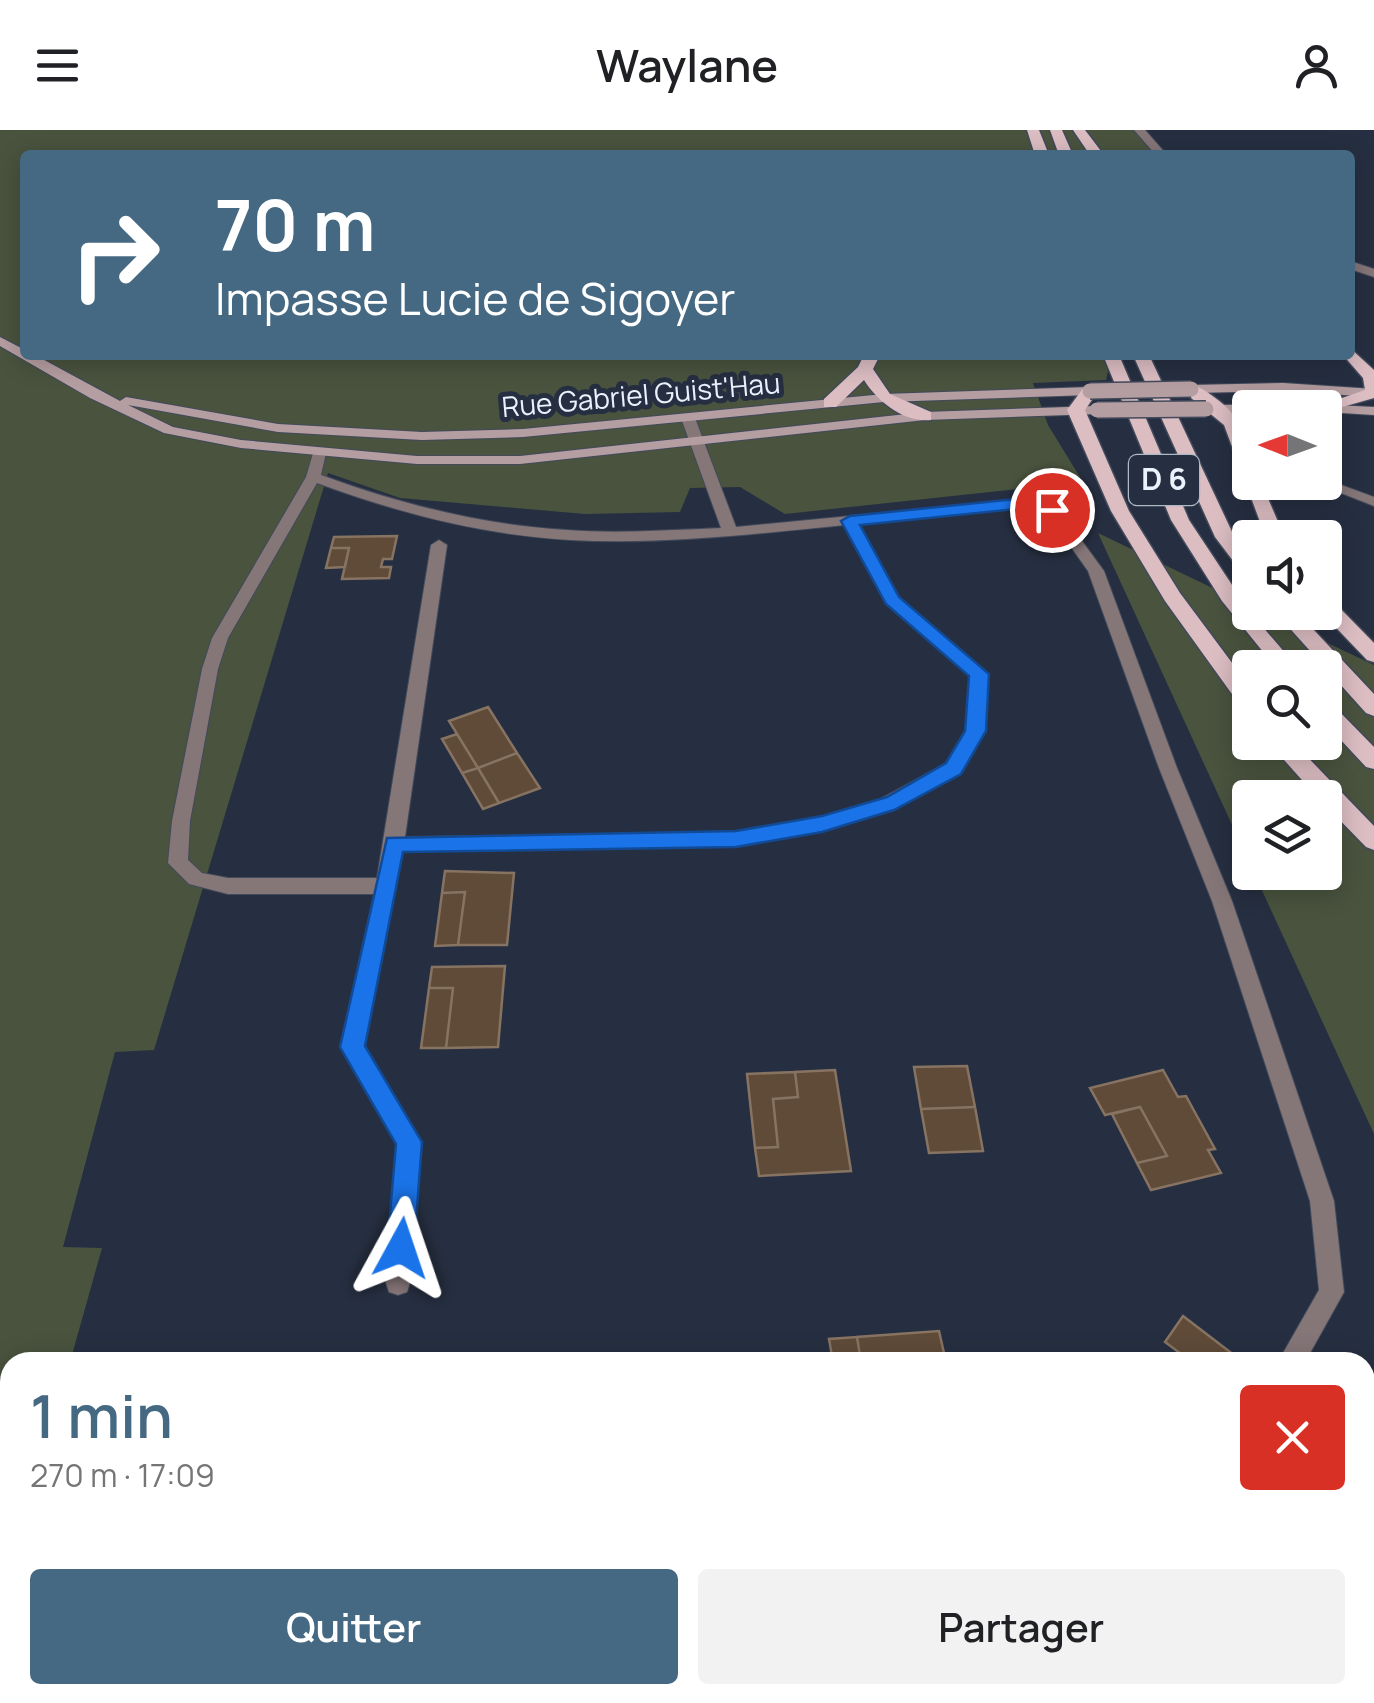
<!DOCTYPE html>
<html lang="fr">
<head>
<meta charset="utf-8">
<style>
	:root { --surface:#fff; --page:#f2f2f2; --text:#202124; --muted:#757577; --accent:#456982 }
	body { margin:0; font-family:Manrope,sans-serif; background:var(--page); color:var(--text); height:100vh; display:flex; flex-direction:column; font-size:38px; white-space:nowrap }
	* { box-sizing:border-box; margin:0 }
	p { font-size:32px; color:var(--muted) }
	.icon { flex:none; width:55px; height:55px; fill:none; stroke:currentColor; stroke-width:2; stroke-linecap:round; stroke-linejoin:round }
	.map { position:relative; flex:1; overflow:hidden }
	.drawer { position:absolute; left:0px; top:1222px; width:1375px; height:352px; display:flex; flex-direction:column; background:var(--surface); border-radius:30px 30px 0 0; box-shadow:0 5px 25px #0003 }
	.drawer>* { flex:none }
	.guide { position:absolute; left:20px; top:20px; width:1335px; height:210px; border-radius:10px; box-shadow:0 5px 25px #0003; background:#456982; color:#fff; overflow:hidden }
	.needle { width:65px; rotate:271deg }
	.buttons { position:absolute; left:1232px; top:260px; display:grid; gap:20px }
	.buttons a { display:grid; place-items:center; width:110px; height:110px; border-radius:10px; background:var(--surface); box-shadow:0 5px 25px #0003; font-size:50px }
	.pin { position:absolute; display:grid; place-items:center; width:85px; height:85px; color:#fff; margin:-42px; border:5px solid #fff; border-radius:50%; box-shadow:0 2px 10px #0007 }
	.me { position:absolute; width:110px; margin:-55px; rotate:5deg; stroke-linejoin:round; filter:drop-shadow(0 0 8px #0008) }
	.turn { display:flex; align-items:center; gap:35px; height:210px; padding:0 30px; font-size:45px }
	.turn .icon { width:130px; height:130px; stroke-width:2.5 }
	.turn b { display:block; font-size:70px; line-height:85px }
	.round { display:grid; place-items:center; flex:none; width:105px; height:105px; border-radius:10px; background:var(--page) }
	.overview { display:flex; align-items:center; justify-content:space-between; height:170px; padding:0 30px }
	h1 { font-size:60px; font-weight:600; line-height:75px; color:var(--accent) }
	.primary-button { display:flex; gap:20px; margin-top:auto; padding:20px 30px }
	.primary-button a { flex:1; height:115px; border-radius:10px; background:var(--accent); color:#fff; font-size:40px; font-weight:600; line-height:115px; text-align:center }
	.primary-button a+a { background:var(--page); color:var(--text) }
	header { display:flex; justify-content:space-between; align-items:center; height:130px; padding:0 30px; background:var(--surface); font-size:45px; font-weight:600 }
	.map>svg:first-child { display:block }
	.green { fill:#49533e; fill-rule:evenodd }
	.building { fill:#604b39; stroke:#877362; stroke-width:2.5 }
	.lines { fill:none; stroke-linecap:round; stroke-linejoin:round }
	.lane-casing { stroke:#424a5b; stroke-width:2 }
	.street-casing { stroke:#424a5b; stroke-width:2 }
	.secondary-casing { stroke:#424a5b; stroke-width:2 }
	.primary-casing { stroke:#424a5b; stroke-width:3 }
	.lane { fill:#857678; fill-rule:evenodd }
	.street { fill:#857678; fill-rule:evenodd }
	.secondary { fill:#b59ea2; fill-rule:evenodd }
	.primary { fill:#dbbdc2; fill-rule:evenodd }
	.secondary-bridge-casing { stroke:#424a5b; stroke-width:18; stroke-linecap:butt }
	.secondary-bridge { stroke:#b59ea2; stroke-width:15 }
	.route { fill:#1a73e8; stroke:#114b97; stroke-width:2.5 }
	.labels { text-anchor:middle; stroke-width:10; stroke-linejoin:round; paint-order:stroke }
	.far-street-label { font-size:28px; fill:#ebf2fe; stroke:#262f41 }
	.shield { fill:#262f41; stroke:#b0b8c5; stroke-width:2.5 }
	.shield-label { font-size:30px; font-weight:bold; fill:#ebf2fe }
</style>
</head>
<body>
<header><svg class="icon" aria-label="menu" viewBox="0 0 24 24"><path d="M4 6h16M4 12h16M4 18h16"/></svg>Waylane<svg class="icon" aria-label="person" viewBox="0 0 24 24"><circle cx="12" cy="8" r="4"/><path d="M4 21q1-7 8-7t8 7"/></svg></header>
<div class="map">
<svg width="1374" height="1573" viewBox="0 0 1374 1573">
	<rect width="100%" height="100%" fill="#262f41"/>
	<path class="green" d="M 0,0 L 1145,0 L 1162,25 L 25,25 L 25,225 L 1112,225 L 1106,250 L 1033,253 L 1048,295 L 1083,352 L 785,384 L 740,357 L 690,358 L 680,382 L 585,384 L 400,368 L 328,343 L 154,920 L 115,922 L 63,1117 L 102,1118 L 70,1232 L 10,1232 L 10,1451 L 0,1487 Z
		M 1098,403 L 1250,476 L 1250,482 L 1264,483 L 1374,535 L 1374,1004 L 1254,743 L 1325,742 L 1325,668 L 1250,668 L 1250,734 ZM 1250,538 L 1325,538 L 1325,612 L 1250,612 Z"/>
	<path class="building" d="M 397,406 L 392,429 L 383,429 L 381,437 L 391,437 L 389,448 L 342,449 L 349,418 L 331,418 L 334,407 Z
		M 331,418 L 349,418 L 345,437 L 326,438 Z
		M 488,577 L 517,623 L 478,638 L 449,591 Z
		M 457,604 L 478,638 L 462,643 L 442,609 Z
		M 517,623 L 540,658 L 499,673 L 478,638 Z
		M 478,638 L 499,673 L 483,679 L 462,643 Z
		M 445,741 L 514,743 L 507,815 L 458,815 L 465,762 L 442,763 Z
		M 465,762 L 458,815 L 435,816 L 442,763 Z
		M 505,836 L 498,917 L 446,918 L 453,858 L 429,858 L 432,837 Z
		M 429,858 L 453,858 L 446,918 L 421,918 Z
		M 967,936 L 975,977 L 921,979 L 914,937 Z
		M 835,940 L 851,1041 L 759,1046 L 755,1018 L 778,1017 L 773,969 L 798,967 L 795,942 Z
		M 1163,940 L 1178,967 L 1186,966 L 1215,1019 L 1208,1020 L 1221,1043 L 1151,1060 L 1137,1033 L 1167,1026 L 1140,977 L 1105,985 L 1090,958 Z
		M 795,942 L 798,967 L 773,969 L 778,1017 L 755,1018 L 747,944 Z
		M 975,977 L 983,1021 L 929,1023 L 921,979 Z
		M 1140,977 L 1167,1026 L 1137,1033 L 1112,984 Z
		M 1183,1186 L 1230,1222 L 1222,1232 L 1192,1232 L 1165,1212 Z
		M 939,1201 L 946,1232 L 861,1232 L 857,1207 Z
		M 857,1207 L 861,1232 L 833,1232 L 829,1209 Z
		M 1373,1385 L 1374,1490 L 1365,1509 L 1365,1401 Z
		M 1365,1512 L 1374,1519 L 1374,1566 L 1365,1559 Z
		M 750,1565 L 792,1565 L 800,1573 L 744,1573 Z"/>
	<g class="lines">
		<defs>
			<path id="lane" d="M 1325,349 L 1374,367 L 1374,376 L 1313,352 L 1325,352 Z"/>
			<path id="street" d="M 1134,0 L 1145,0 L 1167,25 L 1156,25 Z
				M 1350,131 L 1374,139 L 1374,147 L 1350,139 Z
				M 688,284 L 695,288 L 736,397 L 1026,369 L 1057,377 L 1104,441 L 1177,638 L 1232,771 L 1334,1071 L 1344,1162 L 1305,1232 L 1278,1232 L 1319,1160 L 1310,1071 L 1212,771 L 1159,638 L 1088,441 L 1047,383 L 1026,377 L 859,394 L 898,467 L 987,544 L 984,601 L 959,643 L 881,684 L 822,701 L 736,716 L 402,721 L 363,916 L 421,1012 L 410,1153 L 407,1162 L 398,1165 L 389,1162 L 386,1153 L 398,1014 L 341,917 L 374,764 L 228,764 L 189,754 L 168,733 L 172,691 L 202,539 L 212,508 L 306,347 L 314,320 L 326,323 L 321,345 C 400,374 482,395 567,400 C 618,404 670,400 721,398 L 681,288 ZM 317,353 C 398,383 483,405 570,410 C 661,415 754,404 845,395 L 886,474 L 970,546 L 966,601 L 947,633 L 875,672 L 822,687 L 736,702 L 405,707 L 447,415 L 439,410 L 431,415 L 377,748 L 228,748 L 202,743 L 188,730 L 190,691 L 218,539 L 228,508 Z
				M 1078,1565 L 1110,1565 L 1107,1573 L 1075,1573 Z"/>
			<path id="secondary" d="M 0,207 L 25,220 L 25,225 L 35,225 L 120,271 L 126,267 L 278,294 L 422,302 L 523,299 L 884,264 L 1090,257 L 1097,261 L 1090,265 L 884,272 L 523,307 L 422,310 L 278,302 L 128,275 L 173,297 L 241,310 L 417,326 L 520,326 L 925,282 L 1097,276 L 1104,280 L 1097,284 L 925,290 L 520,334 L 417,334 L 241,318 L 164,303 L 90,268 L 0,216 Z
				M 1283,253 L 1374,259 L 1374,267 L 1283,261 L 1191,263 L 1184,259 L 1191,255 Z
				M 1315,274 L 1374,277 L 1374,285 L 1325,282 L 1325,278 L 1250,278 L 1250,283 L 1206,283 L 1199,279 L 1206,275 Z"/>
			<path id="primary" d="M 1027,0 L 1039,0 L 1049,25 L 1035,25 Z
				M 1050,0 L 1062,0 L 1073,25 L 1059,25 Z
				M 1073,0 L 1085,0 L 1104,25 L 1090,25 Z
				M 1350,218 L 1374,240 L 1374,268 L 1325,282 L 1325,278 L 1313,278 L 1365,260 L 1363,248 L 1343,225 L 1350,225 Z
				M 864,225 L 880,225 L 873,239 L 890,264 L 931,282 L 931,290 C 904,293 877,271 864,250 L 836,277 L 824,277 L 824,269 L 858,237 Z
				M 1103,225 L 1119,225 L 1189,390 L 1250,482 L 1298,538 L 1276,538 L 1222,471 L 1171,390 Z
				M 1133,225 L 1149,225 L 1234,406 L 1250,427 L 1250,446 L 1243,444 L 1215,407 Z
				M 1185,255 C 1197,254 1205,260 1214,267 C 1246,289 1250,317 1250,352 L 1261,352 L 1285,408 L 1266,408 L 1224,295 L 1185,263 Z
				M 1084,257 L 1098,261 L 1085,280 L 1129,381 L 1180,463 L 1250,557 L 1250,580 L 1242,578 L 1165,471 L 1111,381 L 1067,280 Z
				M 1279,271 L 1286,278 L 1268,278 Z
				M 1325,469 L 1332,470 L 1374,513 L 1374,532 L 1367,530 L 1321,482 L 1325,482 Z
				M 1275,482 L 1297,482 L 1374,564 L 1374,586 L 1366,583 Z
				M 1325,572 L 1333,575 L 1374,617 L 1374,639 L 1366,637 L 1325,593 Z
				M 1268,612 L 1293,612 L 1374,696 L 1374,720 L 1366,717 L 1325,675 L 1325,668 L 1318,668 Z"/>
		</defs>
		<use href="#lane" class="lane-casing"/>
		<use href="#street" class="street-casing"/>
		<use href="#secondary" class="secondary-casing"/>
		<use href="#primary" class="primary-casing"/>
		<use href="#lane" class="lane"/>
		<use href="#street" class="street"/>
		<use href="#secondary" class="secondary"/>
		<use href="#primary" class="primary"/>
		<defs>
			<path id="secondary-bridge" d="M 1090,261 L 1191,259
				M 1097,280 L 1206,279"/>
		</defs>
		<use href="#secondary-bridge" class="secondary-bridge-casing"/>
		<use href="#secondary-bridge" class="secondary-bridge"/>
	</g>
	<path class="route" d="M 1026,368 L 1060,380 L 1052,385 L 1026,378 L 860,395 L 899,467 L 989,544 L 986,601 L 961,644 L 894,680 L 822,702 L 736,717 L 403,722 L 365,916 L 422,1012 L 414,1118 L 410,1127 L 401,1131 L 391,1127 L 387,1118 L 396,1014 L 340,917 L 387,708 L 736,701 L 822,686 L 887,667 L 946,633 L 965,601 L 969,546 L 886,474 L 841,391 L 850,386 Z"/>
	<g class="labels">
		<g class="far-street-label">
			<text transform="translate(641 265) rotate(-5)" y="10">Rue Gabriel Guist'Hau</text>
		</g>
		<rect class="shield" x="1129" y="325" width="70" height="50" rx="8"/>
		<g class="shield-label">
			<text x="1164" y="360">D 6</text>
		</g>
	</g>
</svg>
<div class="buttons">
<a><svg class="needle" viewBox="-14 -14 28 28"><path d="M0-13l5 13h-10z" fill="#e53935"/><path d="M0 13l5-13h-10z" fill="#757577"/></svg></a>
<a><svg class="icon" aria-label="sound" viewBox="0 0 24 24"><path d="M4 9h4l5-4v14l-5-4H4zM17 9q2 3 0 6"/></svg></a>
<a><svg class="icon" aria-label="search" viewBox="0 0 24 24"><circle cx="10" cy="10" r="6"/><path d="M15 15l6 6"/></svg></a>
<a><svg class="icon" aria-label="layers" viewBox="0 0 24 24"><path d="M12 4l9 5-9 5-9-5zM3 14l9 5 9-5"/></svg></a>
</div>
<div class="pin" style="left:1052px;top:380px;background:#d93025"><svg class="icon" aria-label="arrive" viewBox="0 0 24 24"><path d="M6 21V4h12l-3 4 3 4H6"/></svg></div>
<svg class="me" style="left:401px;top:1118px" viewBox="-20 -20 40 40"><path d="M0-17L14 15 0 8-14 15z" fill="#1a73e8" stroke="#fff" stroke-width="4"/></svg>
<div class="guide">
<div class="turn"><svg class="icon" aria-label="right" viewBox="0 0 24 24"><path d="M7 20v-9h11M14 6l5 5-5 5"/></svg><div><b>70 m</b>Impasse Lucie de Sigoyer</div></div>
</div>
<section class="drawer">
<div class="overview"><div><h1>1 min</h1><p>270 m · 17:09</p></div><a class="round" style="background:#d93025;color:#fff"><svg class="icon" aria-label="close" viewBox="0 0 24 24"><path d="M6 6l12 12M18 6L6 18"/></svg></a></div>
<div class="primary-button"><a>Quitter</a><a>Partager</a></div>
</section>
</div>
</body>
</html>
